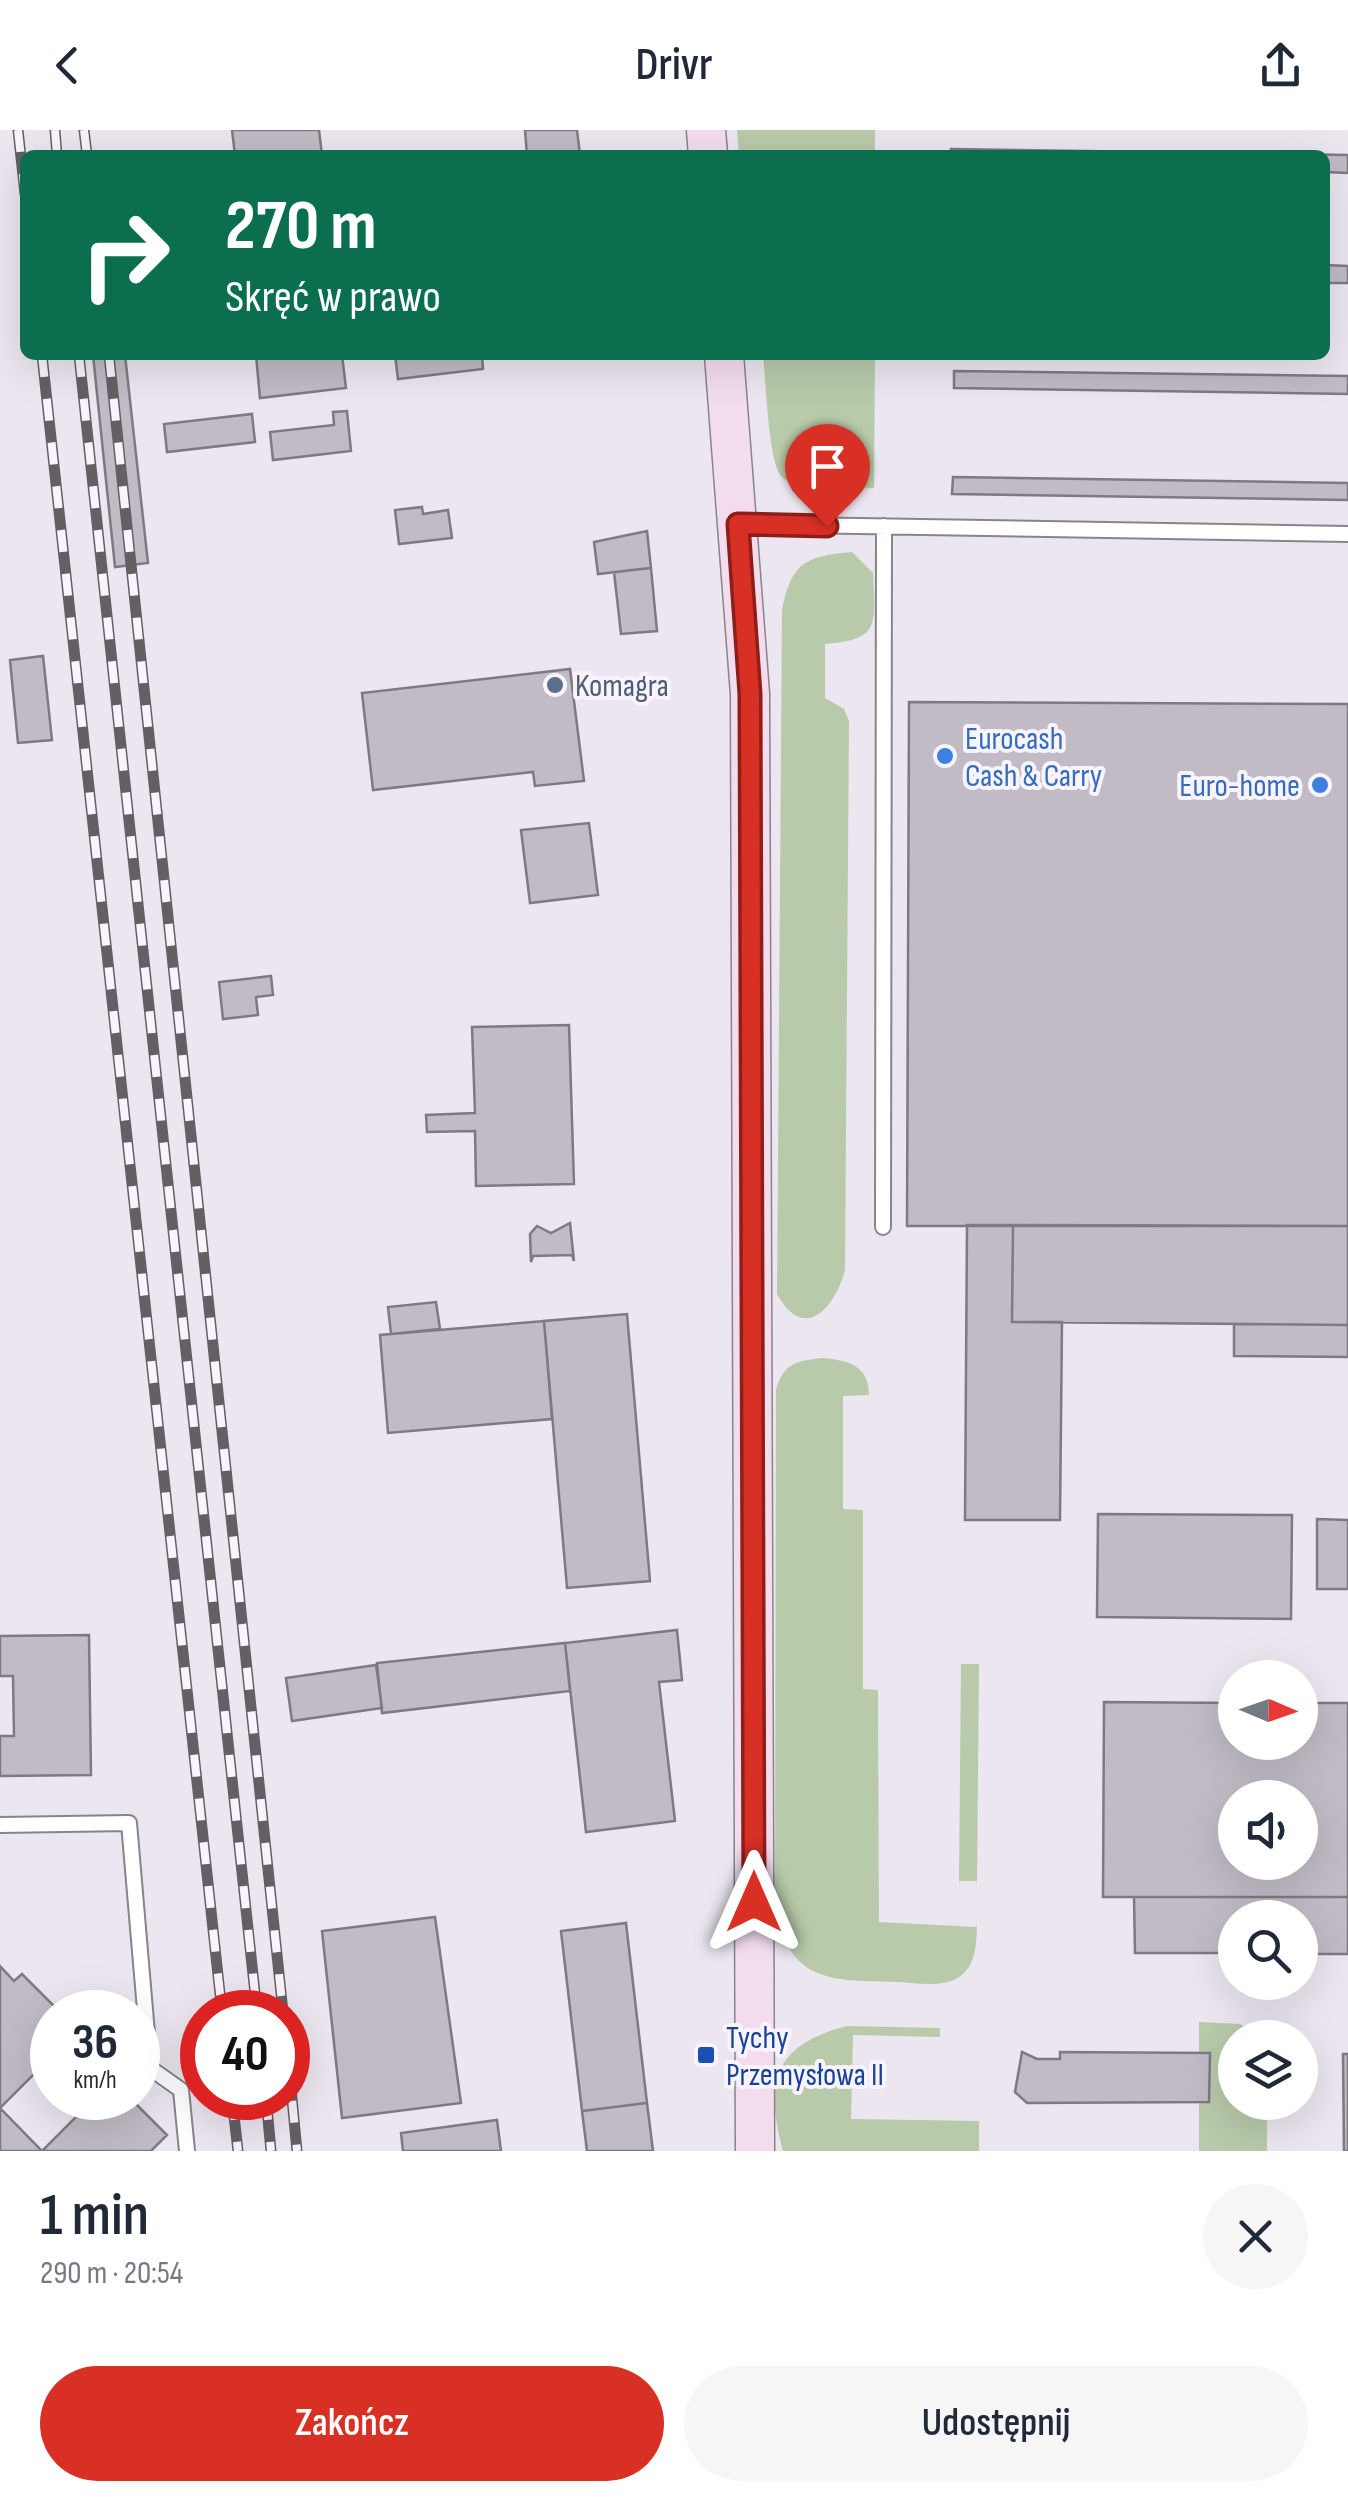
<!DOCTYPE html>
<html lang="pl">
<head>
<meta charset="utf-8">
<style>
	:root { --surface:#fff; --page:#f6f6f7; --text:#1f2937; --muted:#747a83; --accent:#d93025 }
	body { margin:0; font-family:"Sofia Sans Condensed",sans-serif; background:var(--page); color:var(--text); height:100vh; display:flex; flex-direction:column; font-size:38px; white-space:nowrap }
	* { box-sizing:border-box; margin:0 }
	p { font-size:32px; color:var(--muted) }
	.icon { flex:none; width:55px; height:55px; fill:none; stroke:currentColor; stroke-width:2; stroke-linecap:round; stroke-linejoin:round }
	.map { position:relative; height:2021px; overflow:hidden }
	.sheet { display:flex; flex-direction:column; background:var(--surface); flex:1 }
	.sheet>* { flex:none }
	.guide { position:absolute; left:20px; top:20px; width:1310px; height:210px; border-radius:15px; box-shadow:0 10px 40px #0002; background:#0b6e4f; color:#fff; overflow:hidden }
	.needle { width:65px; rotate:92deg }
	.tools { position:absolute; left:1218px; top:1530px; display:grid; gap:20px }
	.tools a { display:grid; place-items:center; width:100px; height:100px; border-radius:50%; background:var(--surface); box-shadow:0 10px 40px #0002; font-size:50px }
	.speed { position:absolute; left:30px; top:1860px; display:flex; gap:20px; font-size:50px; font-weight:700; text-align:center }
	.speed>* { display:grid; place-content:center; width:130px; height:130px; border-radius:50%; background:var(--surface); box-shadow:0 10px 40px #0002; line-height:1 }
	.speed small { font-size:25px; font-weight:400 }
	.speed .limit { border:15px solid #d22; background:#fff; color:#111 }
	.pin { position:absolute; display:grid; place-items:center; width:85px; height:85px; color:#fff; margin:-102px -42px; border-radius:50% 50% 50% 0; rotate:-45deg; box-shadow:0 0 10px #0007 }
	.pin .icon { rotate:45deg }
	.me { position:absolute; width:110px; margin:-55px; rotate:0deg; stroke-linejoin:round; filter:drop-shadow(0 0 8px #0008) }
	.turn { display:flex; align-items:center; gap:35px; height:210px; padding:0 40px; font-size:45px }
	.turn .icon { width:130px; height:130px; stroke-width:2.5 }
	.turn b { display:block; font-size:70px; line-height:85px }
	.round { display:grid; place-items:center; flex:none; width:105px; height:105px; border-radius:52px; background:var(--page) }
	.headline { display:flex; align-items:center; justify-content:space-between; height:170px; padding:0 40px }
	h1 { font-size:60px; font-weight:600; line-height:75px }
	.cta { display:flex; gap:20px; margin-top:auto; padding:20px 40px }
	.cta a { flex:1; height:115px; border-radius:60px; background:var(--accent); color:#fff; font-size:40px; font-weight:600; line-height:115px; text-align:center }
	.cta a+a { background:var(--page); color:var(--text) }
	header { display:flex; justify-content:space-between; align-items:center; height:130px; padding:0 40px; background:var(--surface); font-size:45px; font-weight:600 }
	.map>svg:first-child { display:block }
	.green { fill:#b8caaa }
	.building { fill:#c0bbc4; stroke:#7f7a82; stroke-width:2.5; fill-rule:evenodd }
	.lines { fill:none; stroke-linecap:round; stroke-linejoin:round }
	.lane-casing { stroke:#88848b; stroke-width:18 }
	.secondary-casing { stroke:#88848b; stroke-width:41 }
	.lane { stroke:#fff; stroke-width:14 }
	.secondary { stroke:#f4dcef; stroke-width:38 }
	.rail-casing { stroke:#636065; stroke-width:11 }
	.rail { stroke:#f9f4fc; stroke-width:8; stroke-dasharray:22; stroke-linecap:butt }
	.route-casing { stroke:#8d1f18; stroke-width:25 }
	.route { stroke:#d93025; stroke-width:18 }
	.service-dot { fill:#5c6f8a; stroke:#f9f4fc; stroke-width:4 }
	.shop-dot { fill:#3f7fe0; stroke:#f9f4fc; stroke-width:4 }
	.transit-dot { fill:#1a4fb4; stroke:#f9f4fc; stroke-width:4 }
	.labels { text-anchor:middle; stroke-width:8; stroke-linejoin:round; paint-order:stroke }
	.service-label { font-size:32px; fill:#4e5e75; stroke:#f9f4fc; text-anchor:start }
	.shop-label { font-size:32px; fill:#366cbe; stroke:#f9f4fc; text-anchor:start }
	.transit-label { font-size:32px; fill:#164399; stroke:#f9f4fc; text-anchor:start }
</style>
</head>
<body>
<header><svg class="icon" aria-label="back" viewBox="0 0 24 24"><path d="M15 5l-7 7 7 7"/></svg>Drivr<svg class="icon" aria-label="share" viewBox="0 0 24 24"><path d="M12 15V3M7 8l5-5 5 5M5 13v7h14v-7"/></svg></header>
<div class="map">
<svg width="1348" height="2021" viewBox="0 0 1348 2021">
	<rect width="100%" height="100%" fill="#ebe6ef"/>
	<path class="green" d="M 737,0 L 875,0 L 875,25 L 739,25 Z
		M 763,225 L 875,225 L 874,358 C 848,358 803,366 782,347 C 768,333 766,249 763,225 Z
		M 852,422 L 873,443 C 875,494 881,510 825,514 L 825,568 L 844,579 L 849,591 L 845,1140 C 835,1177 805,1214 777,1164 L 782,481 C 791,433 805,426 852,422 Z
		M 822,1228 C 849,1230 869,1236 869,1265 L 843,1266 L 843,1379 L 863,1380 L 863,1559 L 878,1560 L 879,1792 L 977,1797 C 976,1815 976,1836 959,1847 C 942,1858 917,1853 898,1852 C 836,1850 794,1855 775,1785 L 776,1260 C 783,1233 797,1231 822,1228 Z
		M 961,1534 L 979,1534 L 977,1751 L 959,1751 Z
		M 1199,1892 L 1240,1894 L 1264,1907 L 1235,1908 L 1235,1972 L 1267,1973 L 1267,2021 L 1199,2021 Z
		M 847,1896 L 940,1898 L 940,1907 L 853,1905 L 851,1989 L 979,1991 L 979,2021 L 783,2021 C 764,1951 774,1915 847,1896 Z"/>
	<path class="building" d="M 232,0 L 319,0 L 322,25 L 235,25 Z
		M 525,0 L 577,0 L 580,25 L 527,25 Z
		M 951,19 L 1348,25 L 1348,43 L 1325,42 L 1325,25 L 951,25 Z
		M 1325,135 L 1348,136 L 1348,153 L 1325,153 Z
		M 93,225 L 125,225 L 148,433 L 115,437 Z
		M 256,225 L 342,225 L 346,258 L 260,268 Z
		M 395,225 L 482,225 L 483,239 L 398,249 Z
		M 954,241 L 1348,246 L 1348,264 L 954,258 Z
		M 347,281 L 351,321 L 273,330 L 270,302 L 334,295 L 333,282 Z
		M 252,284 L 255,312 L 167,322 L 164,294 Z
		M 953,347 L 1348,353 L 1348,370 L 952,364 Z
		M 422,377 L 423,384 L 448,380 L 452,408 L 399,414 L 395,380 Z
		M 647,401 L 651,438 L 598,444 L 594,412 Z
		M 651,438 L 657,501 L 621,504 L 614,442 Z
		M 43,526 L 52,610 L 18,613 L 10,530 Z
		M 570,539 L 584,651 L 535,656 L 533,642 L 373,660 L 362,563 Z
		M 909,572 L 1348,574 L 1348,1096 L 907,1096 Z
		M 589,693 L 598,765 L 530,773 L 521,700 Z
		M 271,846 L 273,865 L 256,867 L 258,885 L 223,889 L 219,852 Z
		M 569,895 L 574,1054 L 476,1056 L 475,1001 L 427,1002 L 426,985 L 475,983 L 472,897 Z
		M 570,1093 L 574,1131 L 572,1125 L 533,1126 L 531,1132 L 530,1104 L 537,1096 L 551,1103 Z
		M 967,1095 L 1013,1095 L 1012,1192 L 1062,1192 L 1060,1390 L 965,1390 Z
		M 1013,1095 L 1348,1096 L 1348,1195 L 1012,1192 Z
		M 436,1172 L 440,1199 L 391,1204 L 388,1177 Z
		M 627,1184 L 650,1451 L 567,1458 L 544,1191 Z
		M 544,1191 L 552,1289 L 388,1303 L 380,1205 Z
		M 1234,1194 L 1348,1195 L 1348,1227 L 1234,1226 Z
		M 1098,1384 L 1292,1385 L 1291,1489 L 1097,1487 Z
		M 1317,1389 L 1348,1390 L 1348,1459 L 1317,1459 Z
		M 677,1500 L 682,1550 L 659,1552 L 675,1691 L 586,1702 L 565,1513 Z
		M 89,1505 L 91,1645 L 0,1646 L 0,1606 L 14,1606 L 13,1546 L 0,1546 L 0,1506 Z
		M 565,1513 L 570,1561 L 382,1583 L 377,1533 Z
		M 376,1535 L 382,1578 L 292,1591 L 286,1548 Z
		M 1104,1572 L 1235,1573 L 1235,1612 L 1300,1612 L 1300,1573 L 1348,1573 L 1348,1767 L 1103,1767 ZM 1235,1668 L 1300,1668 L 1300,1732 L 1235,1732 Z
		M 1134,1767 L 1348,1767 L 1348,1824 L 1300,1824 L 1300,1788 L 1235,1788 L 1235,1823 L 1135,1823 Z
		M 435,1787 L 461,1973 L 342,1988 L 322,1801 Z
		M 626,1793 L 647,1973 L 582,1981 L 561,1801 Z
		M 0,1836 L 14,1851 L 22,1844 L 60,1882 L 52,1882 L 52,1945 L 43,1935 L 0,1978 Z
		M 1022,1922 L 1037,1929 L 1060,1929 L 1060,1922 L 1210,1923 L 1209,1972 L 1027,1973 L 1015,1962 Z
		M 1343,1924 L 1348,1924 L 1348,2021 L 1344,2021 Z
		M 75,1968 L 130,1968 L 167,2005 L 151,2021 L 42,2021 L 85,1978 Z
		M 647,1973 L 653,2021 L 587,2021 L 582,1981 Z
		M 0,1978 L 42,2021 L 0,2021 Z
		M 497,1990 L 501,2021 L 403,2021 L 401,2003 Z"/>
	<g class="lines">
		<defs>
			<path id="lane" d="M 738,394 L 1348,404
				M 883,1097 L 884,396
				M 0,1695 L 129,1693 L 150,1938 L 181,1960 L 187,2021"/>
			<path id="secondary" d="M 706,0 L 708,25
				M 724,225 L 750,564 L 755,2021"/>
		</defs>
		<use href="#lane" class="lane-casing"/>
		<use href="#secondary" class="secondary-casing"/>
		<use href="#lane" class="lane"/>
		<use href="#secondary" class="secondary"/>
		<defs>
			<path id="rail" d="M 18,0 L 25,64
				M 55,0 L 57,25
				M 84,0 L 87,25
				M 42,225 L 222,1882
				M 79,225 L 257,1882
				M 109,225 L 283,1882
				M 288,1927 L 297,2021
				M 232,1968 L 238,2021
				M 266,1968 L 271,2021"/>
		</defs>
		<use href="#rail" class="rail-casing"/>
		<use href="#rail" class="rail"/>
	</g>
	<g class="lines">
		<defs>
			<path id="route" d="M 754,1772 L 750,564 L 738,394 L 827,396"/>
		</defs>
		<use href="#route" class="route-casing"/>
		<use href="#route" class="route"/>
	</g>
	<circle class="service-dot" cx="555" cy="555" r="10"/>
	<g class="shop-dot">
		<circle cx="945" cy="626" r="10"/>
		<circle cx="1320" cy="655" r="10"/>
	</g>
	<rect class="transit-dot" x="696" y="1915" width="20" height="20" rx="5"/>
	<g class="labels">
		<g class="service-label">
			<text x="575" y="566">Komagra</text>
		</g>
		<g class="shop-label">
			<text x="965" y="619">Eurocash<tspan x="965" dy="37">Cash &amp; Carry</tspan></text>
			<text x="1300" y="666" text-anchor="end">Euro-home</text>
		</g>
		<g class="transit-label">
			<text x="726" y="1918">Tychy<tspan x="726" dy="37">Przemysłowa II</tspan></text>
		</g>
	</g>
</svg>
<div class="tools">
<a><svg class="needle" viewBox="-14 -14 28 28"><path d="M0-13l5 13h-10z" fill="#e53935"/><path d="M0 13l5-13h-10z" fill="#747a83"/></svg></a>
<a><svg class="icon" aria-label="sound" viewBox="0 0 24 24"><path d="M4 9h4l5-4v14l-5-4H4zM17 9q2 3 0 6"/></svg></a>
<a><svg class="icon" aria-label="search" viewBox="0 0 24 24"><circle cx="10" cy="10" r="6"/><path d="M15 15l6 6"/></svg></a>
<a><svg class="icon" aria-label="layers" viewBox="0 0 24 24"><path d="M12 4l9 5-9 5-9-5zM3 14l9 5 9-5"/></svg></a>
</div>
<div class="speed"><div>36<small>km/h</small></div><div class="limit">40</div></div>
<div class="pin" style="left:827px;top:396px;background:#d93025"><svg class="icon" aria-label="arrive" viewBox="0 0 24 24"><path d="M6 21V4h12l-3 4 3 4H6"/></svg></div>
<svg class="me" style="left:754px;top:1772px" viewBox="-20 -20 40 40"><path d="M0-17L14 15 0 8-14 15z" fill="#d93025" stroke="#fff" stroke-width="4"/></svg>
<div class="guide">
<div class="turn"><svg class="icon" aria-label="right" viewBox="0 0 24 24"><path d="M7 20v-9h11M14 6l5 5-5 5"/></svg><div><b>270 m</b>Skręć w prawo</div></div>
</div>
</div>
<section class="sheet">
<div class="headline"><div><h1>1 min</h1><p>290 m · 20:54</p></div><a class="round"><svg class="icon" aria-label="close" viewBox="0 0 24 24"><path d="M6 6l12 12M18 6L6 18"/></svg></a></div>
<div class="cta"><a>Zakończ</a><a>Udostępnij</a></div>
</section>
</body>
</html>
